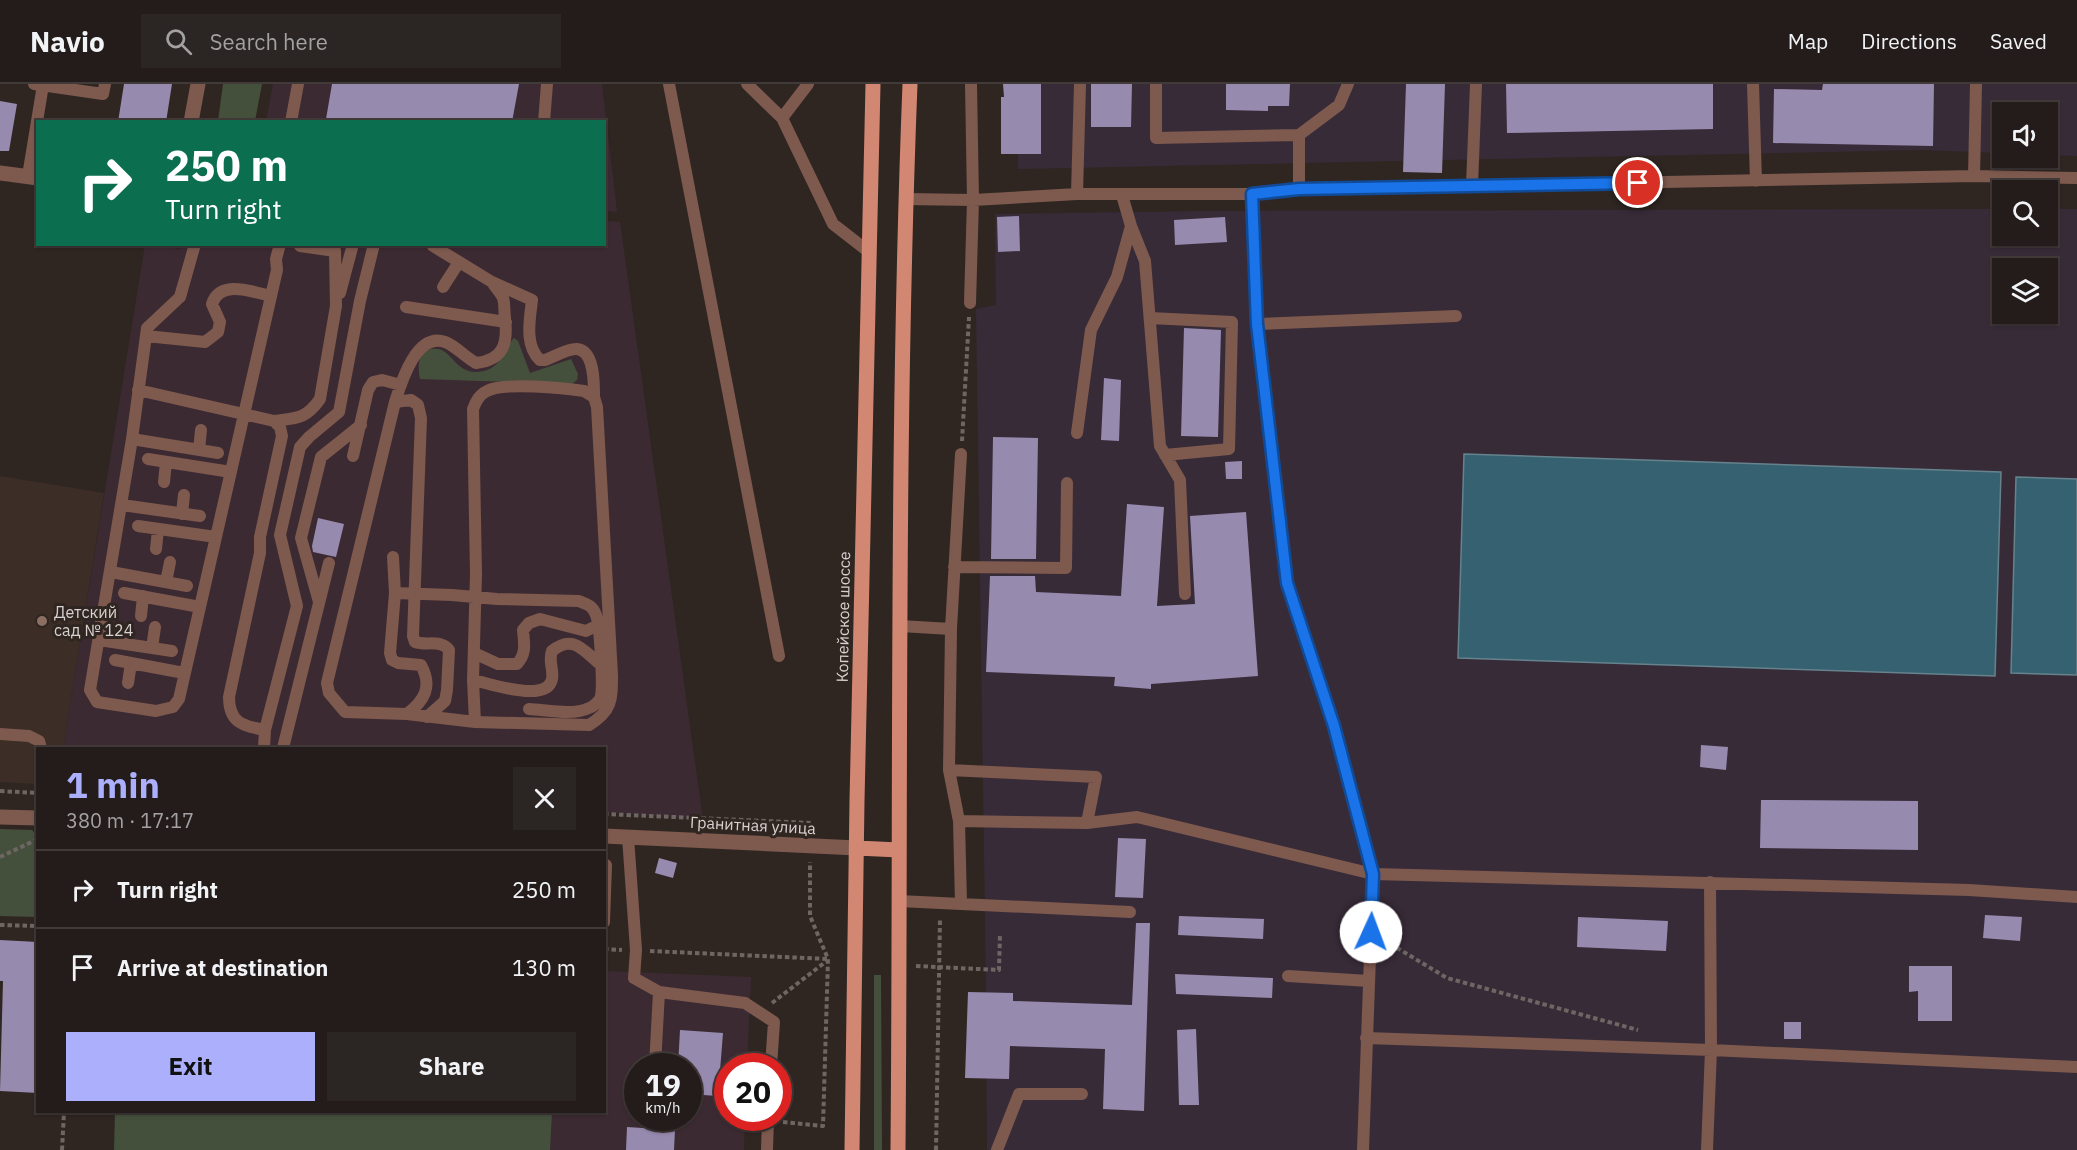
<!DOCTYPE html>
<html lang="en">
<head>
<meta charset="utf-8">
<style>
	:root { --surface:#231c1a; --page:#2b2523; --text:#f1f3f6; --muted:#a3a1a2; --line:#403a39; --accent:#acaffb }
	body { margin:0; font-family:"IBM Plex Sans",sans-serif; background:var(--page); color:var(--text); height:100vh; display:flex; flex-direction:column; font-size:22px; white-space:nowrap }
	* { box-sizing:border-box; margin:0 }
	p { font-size:20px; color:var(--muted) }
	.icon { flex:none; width:33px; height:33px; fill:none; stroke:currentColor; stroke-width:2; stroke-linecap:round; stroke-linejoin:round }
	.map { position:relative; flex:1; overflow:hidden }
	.panel { position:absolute; left:36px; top:663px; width:570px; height:366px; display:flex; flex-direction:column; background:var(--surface); border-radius:0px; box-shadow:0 2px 4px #0004,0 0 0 2px var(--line) }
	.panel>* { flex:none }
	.top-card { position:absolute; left:36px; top:36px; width:570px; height:126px; border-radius:0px; box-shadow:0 2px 4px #0004,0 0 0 2px var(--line); background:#0b6e4f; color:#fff; overflow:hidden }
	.tools { position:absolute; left:1992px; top:18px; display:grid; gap:12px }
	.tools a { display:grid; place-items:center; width:66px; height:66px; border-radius:0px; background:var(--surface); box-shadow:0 2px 4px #0004,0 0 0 2px var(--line); font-size:30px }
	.speed { position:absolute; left:624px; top:969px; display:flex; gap:12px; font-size:30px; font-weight:700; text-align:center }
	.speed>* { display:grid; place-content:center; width:78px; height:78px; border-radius:50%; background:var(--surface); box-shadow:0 2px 4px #0004,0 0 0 2px var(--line); line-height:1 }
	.speed small { font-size:15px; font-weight:400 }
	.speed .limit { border:9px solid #d22; background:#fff; color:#111 }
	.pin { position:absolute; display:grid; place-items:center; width:51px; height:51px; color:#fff; margin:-26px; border:3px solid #fff; border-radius:50%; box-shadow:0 2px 6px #0007 }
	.me { position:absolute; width:66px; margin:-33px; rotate:2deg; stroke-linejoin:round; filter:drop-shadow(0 0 4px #0008) }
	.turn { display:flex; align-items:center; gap:21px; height:126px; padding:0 30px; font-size:27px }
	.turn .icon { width:78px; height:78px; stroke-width:2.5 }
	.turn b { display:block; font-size:42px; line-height:51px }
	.round { display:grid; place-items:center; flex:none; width:63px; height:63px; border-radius:0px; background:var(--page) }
	.head { display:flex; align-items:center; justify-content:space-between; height:102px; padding:0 30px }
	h1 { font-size:36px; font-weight:700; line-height:45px; color:var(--accent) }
	.action { display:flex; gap:12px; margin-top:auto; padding:12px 30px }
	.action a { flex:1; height:69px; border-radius:0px; background:var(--accent); color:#111; font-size:24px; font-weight:700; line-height:69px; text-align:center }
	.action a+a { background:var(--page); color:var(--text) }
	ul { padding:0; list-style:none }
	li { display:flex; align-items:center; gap:18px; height:78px; padding:0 30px; border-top:2px solid var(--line) }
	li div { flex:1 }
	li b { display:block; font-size:22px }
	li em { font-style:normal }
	header { display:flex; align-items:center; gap:36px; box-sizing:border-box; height:84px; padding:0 30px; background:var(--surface); border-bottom:2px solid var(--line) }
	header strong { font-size:28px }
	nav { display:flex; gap:33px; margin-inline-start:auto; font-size:21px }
	.search { width:420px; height:54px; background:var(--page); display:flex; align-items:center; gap:15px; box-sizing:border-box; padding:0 21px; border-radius:0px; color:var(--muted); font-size:22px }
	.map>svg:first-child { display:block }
	.commercial { fill:#3c2a32; fill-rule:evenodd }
	.industrial { fill:#382b38; fill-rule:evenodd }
	.built { fill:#3c2d26 }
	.green { fill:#44503c }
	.water { fill:#356171; stroke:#66838d; stroke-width:1.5 }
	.building { fill:#978aaf }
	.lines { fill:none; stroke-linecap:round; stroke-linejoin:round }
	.path { stroke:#6e6663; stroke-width:4; stroke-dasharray:4.5 3; stroke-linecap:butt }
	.service { stroke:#7e594e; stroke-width:12 }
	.minor { stroke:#7e594e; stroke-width:15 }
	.tertiary { stroke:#7e594e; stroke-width:15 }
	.primary { stroke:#d28772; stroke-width:15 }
	.route-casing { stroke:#114b97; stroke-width:15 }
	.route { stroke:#1a73e8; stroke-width:10 }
	.education-dot { fill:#8d6e63; stroke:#2f2622; stroke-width:2 }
	.labels { text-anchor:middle; stroke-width:6; stroke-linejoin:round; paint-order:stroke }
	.poi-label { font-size:16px; fill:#d8d1cf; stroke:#2f2622; text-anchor:start }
	.street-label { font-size:16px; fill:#d8d1cf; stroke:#2f2622 }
</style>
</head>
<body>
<header>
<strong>Navio</strong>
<div class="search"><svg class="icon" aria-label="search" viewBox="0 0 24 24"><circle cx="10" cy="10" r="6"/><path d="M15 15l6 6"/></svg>Search here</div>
<nav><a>Map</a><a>Directions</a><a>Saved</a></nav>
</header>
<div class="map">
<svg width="2077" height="1066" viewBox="0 0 2077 1066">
	<rect width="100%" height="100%" fill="#2f2622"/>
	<path class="commercial" d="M 273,0 L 602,0 L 617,128 L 605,127 L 604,38 L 266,38 Z
		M 605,137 L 620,138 L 703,736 L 605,728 L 604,664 L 63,664 L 145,161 L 156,161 L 180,165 L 182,160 L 604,160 Z
		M 605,887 L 751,893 L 747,982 L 728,982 L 728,1034 L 745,1034 L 744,1066 L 500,1066 L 502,1028 L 604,1028 ZM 638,982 L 688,982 L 688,1034 L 638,1034 Z"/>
	<path class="industrial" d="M 1019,0 L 2077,0 L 2077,72 L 2048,71 L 2048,28 L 2002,28 L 2002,69 L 1921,66 L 1018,85 Z
		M 2002,125 L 2002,152 L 2048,152 L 2048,125 L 2077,125 L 2077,1066 L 987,1066 L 986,898 L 976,225 L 996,221 L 995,130 L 1210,127 ZM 2002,184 L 2048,184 L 2048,230 L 2002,230 Z"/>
	<path class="built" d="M 0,392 L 104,409 L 63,664 L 38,664 L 37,700 L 0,698 Z"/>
	<path class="green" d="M 223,0 L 262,0 L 255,37 L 218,37 Z
		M 514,254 L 518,257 L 530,289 L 571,275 L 578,290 L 577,296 L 572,300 L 420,295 C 417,281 418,262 438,265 C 453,267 458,296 487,286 C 503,280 504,264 514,254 Z
		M 0,745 L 32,746 L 37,751 L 37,833 L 0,832 Z
		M 874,891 L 881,891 L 882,1066 L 874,1066 Z
		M 115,1028 L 190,1028 L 192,1029 L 202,1028 L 552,1028 L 550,1066 L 114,1066 Z"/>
	<path class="water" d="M 1464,370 L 2001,388 L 1995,592 L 1458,574 Z
		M 2016,393 L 2077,395 L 2077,591 L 2011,589 Z"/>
	<path class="building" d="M 124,0 L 172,0 L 166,38 L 118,38 Z
		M 332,0 L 519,0 L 512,38 L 339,38 L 326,35 Z
		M 1003,0 L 1041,0 L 1041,70 L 1001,70 L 1001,13 L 1004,13 Z
		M 1091,0 L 1132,0 L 1131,43 L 1091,43 Z
		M 1226,0 L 1290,0 L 1289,22 L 1268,22 L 1268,27 L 1226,26 Z
		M 1406,0 L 1445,0 L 1442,89 L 1403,88 Z
		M 1506,0 L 1713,0 L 1713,45 L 1507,49 Z
		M 1823,0 L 1934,0 L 1933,62 L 1773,59 L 1774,5 L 1822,6 Z
		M 0,17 L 17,20 L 9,67 L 0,67 Z
		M 1019,132 L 1020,167 L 998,168 L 997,133 Z
		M 1225,133 L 1227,158 L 1175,161 L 1174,136 Z
		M 1184,244 L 1221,246 L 1218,353 L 1181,352 Z
		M 1104,294 L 1121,296 L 1119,357 L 1101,356 Z
		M 993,353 L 1038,354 L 1036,475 L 991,475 Z
		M 1242,377 L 1242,395 L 1226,395 L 1225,378 Z
		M 1127,420 L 1164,423 L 1157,522 L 1195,520 L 1190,432 L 1246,428 L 1258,592 L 1151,600 L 1151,605 L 1114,602 L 1115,593 L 986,588 L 990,492 L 1035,492 L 1036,508 L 1121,512 Z
		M 318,434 L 344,440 L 336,473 L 313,468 L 312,462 Z
		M 1701,661 L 1728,663 L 1726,686 L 1700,683 Z
		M 1761,716 L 1918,717 L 1918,766 L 1760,764 Z
		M 1118,754 L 1146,755 L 1143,814 L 1115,813 Z
		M 659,774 L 677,779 L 673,794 L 655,789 Z
		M 1985,831 L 2022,833 L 2020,857 L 1983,854 Z
		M 1179,832 L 1264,835 L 1263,855 L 1178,851 Z
		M 1578,833 L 1668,837 L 1666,867 L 1577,863 Z
		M 1136,839 L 1150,839 L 1144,1027 L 1103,1025 L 1105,965 L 1010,962 L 1009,995 L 965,994 L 968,908 L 1013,909 L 1013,917 L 1132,921 Z
		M 0,856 L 38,858 L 38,1009 L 0,1007 L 3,897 L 0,897 Z
		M 1909,882 L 1952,882 L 1952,937 L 1918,937 L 1918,907 L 1909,908 Z
		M 1175,890 L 1273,894 L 1272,914 L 1176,910 Z
		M 1784,938 L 1801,938 L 1801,955 L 1784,955 Z
		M 1196,945 L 1199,1021 L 1179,1021 L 1177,946 Z
		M 680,946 L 723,949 L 718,1012 L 688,1010 L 688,982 L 678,982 Z
		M 627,1043 L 675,1046 L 674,1066 L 626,1066 Z"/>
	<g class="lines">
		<path class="path" d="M 962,357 L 969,233
			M 0,707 L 38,709
			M 604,730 L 812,739 L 811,747
			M 0,773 L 38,755
			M 0,841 L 38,842
			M 1384,856 L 1447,894 L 1638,946
			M 604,865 L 622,866
			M 650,867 L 828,875
			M 916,882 L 999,886 L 1000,850
			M 772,919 L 828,876
			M 783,1038 L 823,1042 L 828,875 L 810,832 L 810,778
			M 62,1066 L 64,1028
			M 936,1066 L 940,834"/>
		<path class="service" d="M 34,0 L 103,10 L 105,0
			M 669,0 L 779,572
			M 747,0 L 782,34 L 833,140 L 869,168
			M 1156,0 L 1156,54 L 1299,51 L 1339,21 L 1348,0
			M 1753,0 L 1756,97
			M 782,34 L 808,0
			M 291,38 L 298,0
			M 544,38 L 547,0
			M 1299,51 L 1299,105
			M 28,92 L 43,1
			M 1974,92 L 1976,0
			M 1472,102 L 1476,0
			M 1077,110 L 1080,0
			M 1252,110 L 1257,240 L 1287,499 L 1334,642 L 1373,790 L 1363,1066
			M 1122,111 L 1131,142 L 1145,177 L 1160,362 L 1180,396 L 1185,510
			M 905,115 L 973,116 L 1077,110 L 1252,110 L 1299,105 L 1974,92 L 2077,94
			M 195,160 L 180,213 L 147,244 L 132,355 L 90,606 L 97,618 L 156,627 L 173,623 L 179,615 L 277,186 L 276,175 L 280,160
			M 433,162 L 492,198 L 532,216 C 530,235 524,261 540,276 L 545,276 C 554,273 568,264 577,265 C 595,267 594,301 594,313
			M 443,203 L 459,178
			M 340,209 L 353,160
			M 970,219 L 973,116 L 971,0
			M 406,223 L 506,238
			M 1150,234 L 1232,238 L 1229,365 L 1165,371
			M 1257,240 L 1456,232
			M 146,252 L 205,258 L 218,248 L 220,238 L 212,220 C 220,195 253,208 271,212
			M 138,306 L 274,337 L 280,343 L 282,352 L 260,453 L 260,469 L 229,613 C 229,639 243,642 265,646
			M 395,318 L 411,316 L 418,321 L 421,334 L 413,552 L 415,558 C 426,562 441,555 449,566 L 447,606 L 445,617 L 427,633
			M 274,337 C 297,334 306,335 320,315 L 336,222 L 335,167 L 300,162 L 301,160
			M 1077,349 L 1091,246 L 1117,193 L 1131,142
			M 132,355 L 218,369
			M 199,366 L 201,346
			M 961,370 L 951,545 L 949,686 L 959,737 L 961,819
			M 353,372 L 368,306 L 373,298 L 382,296 L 401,301
			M 148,375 L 231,388
			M 164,398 L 166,378
			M 122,421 L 200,432
			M 182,430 L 184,411
			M 138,442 L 216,453
			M 156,465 L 158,445
			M 393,473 L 395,509 L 390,569 L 392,576 L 398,579 L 421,581 C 433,603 424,617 407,630
			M 954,483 L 1066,484 L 1067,399
			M 111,488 L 187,502
			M 166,498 L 170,478
			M 124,509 L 200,523
			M 395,509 L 452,511 L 497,515 L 579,517 C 587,520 593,522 596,531 C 600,541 604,607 600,615 C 598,618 593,623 589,624 C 573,632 547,626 529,625
			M 319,518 L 301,454 L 321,373 L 361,341
			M 141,532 L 143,512
			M 900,542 L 951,545
			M 99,556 L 172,567
			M 152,564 L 155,543
			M 474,569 L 498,580 L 517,580 C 527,569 524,559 523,546 L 529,539 L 540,535 L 586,547 L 598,541
			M 115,576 L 184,589
			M 473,596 C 489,599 547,620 552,595 C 554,586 548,577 552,567 C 573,550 583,566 600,580
			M 128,599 L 131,579
			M 475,638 L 473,596 L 476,490 L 473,325 C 476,317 479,311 487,307 C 503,298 565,304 584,307 L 594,313 L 597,323 L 612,591 C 612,616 612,627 589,641 L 475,638 L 407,630 L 345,628 L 329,609 L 327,599 L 395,318 C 401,299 416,248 445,258 C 456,262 465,273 476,279 C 504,276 508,259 505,234 C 504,228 505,220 503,214 C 501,209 495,203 492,198
			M 0,650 L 29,652 L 39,657 L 41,664
			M 264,664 L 265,646 L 297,522 L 280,451 L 300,363 L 309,353 L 339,328 L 360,217 L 374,160
			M 283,664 L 329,479
			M 949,686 L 1096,693 L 1087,739
			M 959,737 L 1087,739 L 1137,733 L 1373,790 L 1969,806 L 2077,813
			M 628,753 L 636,866 L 634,894 L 659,908 L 745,919 L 774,938 L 771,982
			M 899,817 L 1130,828
			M 604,838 L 606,781
			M 1288,892 L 1369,897
			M 1366,954 L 1711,966 L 2077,983
			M 655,982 L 659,908
			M 767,1066 L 768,1034
			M 997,1066 L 1019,1010 L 1082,1010
			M 1707,1066 L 1711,966 L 1710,798"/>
		<path class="minor" d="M 191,38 L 198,0
			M 0,89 L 38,94"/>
		<path class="tertiary" d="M 0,733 L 38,734
			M 604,752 L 857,764"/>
		<path class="primary" d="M 857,764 L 899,766
			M 852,1066 L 857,717 L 873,0
			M 898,1066 C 901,711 896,355 910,0"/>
	</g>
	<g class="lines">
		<defs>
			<path id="route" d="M 1371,848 L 1373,790 L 1334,642 L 1287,499 L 1257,240 L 1252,110 L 1299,105 L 1638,99"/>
		</defs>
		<use href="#route" class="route-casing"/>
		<use href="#route" class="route"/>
	</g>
	<circle class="education-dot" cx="42" cy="537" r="6"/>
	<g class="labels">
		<g class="poi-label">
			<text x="54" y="534">Детский<tspan x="54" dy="18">сад № 124</tspan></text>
		</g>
		<g class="street-label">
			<text transform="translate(843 533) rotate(-89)" y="6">Копейское шоссе</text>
			<text transform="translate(753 741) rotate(3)" y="6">Гранитная улица</text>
		</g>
	</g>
</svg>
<div class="tools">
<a><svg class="icon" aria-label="sound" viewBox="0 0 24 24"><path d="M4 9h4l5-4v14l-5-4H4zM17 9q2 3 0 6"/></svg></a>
<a><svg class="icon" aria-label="search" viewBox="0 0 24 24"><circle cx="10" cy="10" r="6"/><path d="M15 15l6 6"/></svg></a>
<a><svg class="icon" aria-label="layers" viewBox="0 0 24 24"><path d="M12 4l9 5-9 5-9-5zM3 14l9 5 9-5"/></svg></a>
</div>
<div class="speed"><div>19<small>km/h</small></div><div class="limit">20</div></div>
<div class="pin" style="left:1638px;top:99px;background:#d93025"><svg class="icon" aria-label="arrive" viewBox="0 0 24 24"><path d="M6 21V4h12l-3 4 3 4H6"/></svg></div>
<svg class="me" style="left:1371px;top:848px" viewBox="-20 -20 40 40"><circle r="19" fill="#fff"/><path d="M0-13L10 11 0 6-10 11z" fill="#1a73e8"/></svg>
<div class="top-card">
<div class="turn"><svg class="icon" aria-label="right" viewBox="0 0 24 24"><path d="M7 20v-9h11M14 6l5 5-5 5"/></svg><div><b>250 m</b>Turn right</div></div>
</div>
<section class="panel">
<div class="head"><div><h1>1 min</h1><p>380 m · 17:17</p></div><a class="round"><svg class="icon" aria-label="close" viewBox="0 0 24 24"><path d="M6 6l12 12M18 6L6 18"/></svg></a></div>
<ul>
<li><svg class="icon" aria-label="right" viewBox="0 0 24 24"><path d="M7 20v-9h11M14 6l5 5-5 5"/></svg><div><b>Turn right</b></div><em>250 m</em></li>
<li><svg class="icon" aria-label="arrive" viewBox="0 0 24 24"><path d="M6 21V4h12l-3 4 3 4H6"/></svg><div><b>Arrive at destination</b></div><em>130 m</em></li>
</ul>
<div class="action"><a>Exit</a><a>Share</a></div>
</section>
</div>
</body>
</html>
